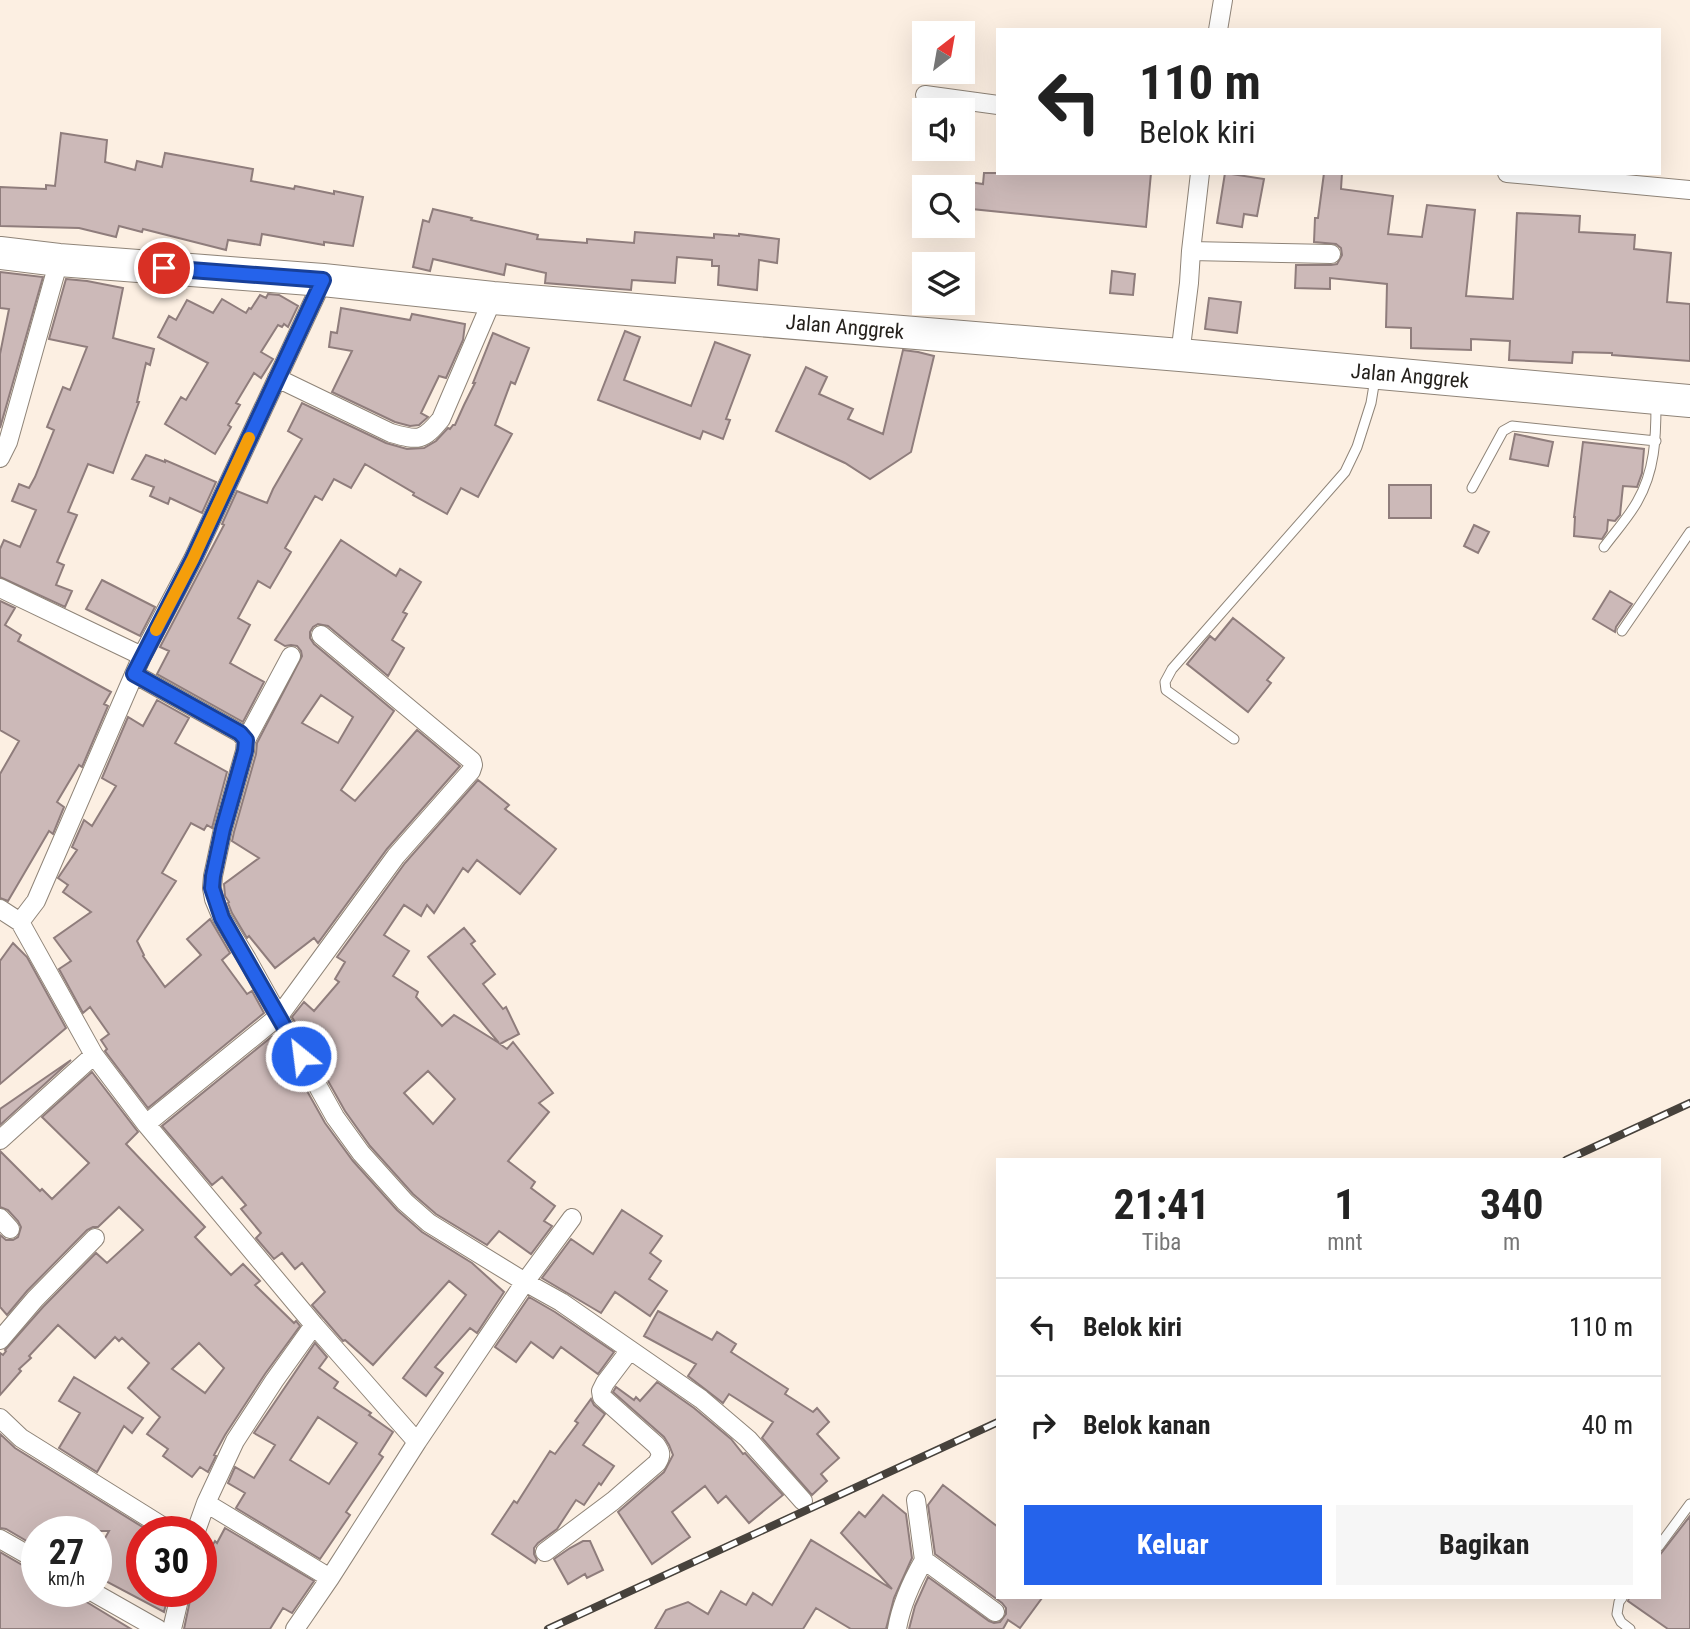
<!DOCTYPE html>
<html lang="id">
<head>
<meta charset="utf-8">
<style>
	:root { --surface:#fff; --page:#f6f6f6; --text:#222; --muted:#767676; --line:#e0e0e0; --accent:#2563eb }
	body { margin:0; font-family:"Roboto Condensed",sans-serif; background:var(--page); color:var(--text); height:100vh; display:flex; flex-direction:column; font-size:26px; white-space:nowrap }
	* { box-sizing:border-box; margin:0 }
	p { font-size:23px; color:var(--muted) }
	.icon { flex:none; width:38px; height:38px; fill:none; stroke:currentColor; stroke-width:2; stroke-linecap:round; stroke-linejoin:round }
	.map { position:relative; flex:1; overflow:hidden }
	.sheet { position:absolute; left:996px; top:1158px; width:665px; height:441px; display:flex; flex-direction:column; background:var(--surface); border-radius:0px; box-shadow:0 7px 28px #0002 }
	.sheet>* { flex:none }
	.banner { position:absolute; left:996px; top:28px; width:665px; height:147px; border-radius:0px; box-shadow:0 7px 28px #0002; background:#fff; color:var(--text); overflow:hidden }
	.needle { width:46px; rotate:31deg }
	.buttons { position:absolute; left:912px; top:21px; display:grid; gap:14px }
	.buttons a { display:grid; place-items:center; width:63px; height:63px; border-radius:0px; background:var(--surface); box-shadow:0 7px 28px #0002; font-size:35px }
	.speed { position:absolute; left:21px; top:1516px; display:flex; gap:14px; font-size:35px; font-weight:700; text-align:center }
	.speed>* { display:grid; place-content:center; width:91px; height:91px; border-radius:50%; background:var(--surface); box-shadow:0 7px 28px #0002; line-height:1 }
	.speed small { font-size:18px; font-weight:400 }
	.speed .limit { border:10px solid #d22; background:#fff; color:#111 }
	.pin { position:absolute; display:grid; place-items:center; width:60px; height:60px; color:#fff; margin:-30px; border:4px solid #fff; border-radius:50%; box-shadow:0 2px 7px #0007 }
	.me { position:absolute; width:77px; margin:-38px; rotate:331deg; stroke-linejoin:round; filter:drop-shadow(0 0 5px #0008) }
	.turn { display:flex; align-items:center; gap:24px; height:147px; padding:0 28px; font-size:32px }
	.turn .icon { width:91px; height:91px; stroke-width:2.5 }
	.turn b { display:block; font-size:49px; line-height:60px }
	.eta { display:flex; justify-content:space-evenly; align-items:center; height:119px; text-align:center }
	.eta b { font-size:42px; font-weight:700; line-height:49px }
	.cta { display:flex; gap:14px; margin-top:auto; padding:14px 28px }
	.cta a { flex:1; height:80px; border-radius:0px; background:var(--accent); color:#fff; font-size:28px; font-weight:700; line-height:80px; text-align:center }
	.cta a+a { background:var(--page); color:var(--text) }
	ul { padding:0; list-style:none }
	li { display:flex; align-items:center; gap:21px; height:98px; padding:0 28px; border-top:2px solid var(--line) }
	li div { flex:1 }
	li b { display:block; font-size:26px }
	li em { font-style:normal }
	.map>svg:first-child { display:block }
	.building { fill:#ccb9b8; stroke:#8f7d7c; stroke-width:2; fill-rule:evenodd }
	.lines { fill:none; stroke-linecap:round; stroke-linejoin:round }
	.lane-casing { stroke:#8f8478; stroke-width:11 }
	.street-casing { stroke:#8f8478; stroke-width:20 }
	.highway-casing { stroke:#8f8478; stroke-width:34 }
	.lane { stroke:#fff; stroke-width:9 }
	.street { stroke:#fff; stroke-width:18 }
	.highway { stroke:#fff; stroke-width:32 }
	.rail-casing { stroke:#47423c; stroke-width:8 }
	.rail { stroke:#fff; stroke-width:5; stroke-dasharray:16; stroke-linecap:butt }
	.route-casing { stroke:#184099; stroke-width:18 }
	.route { stroke:#2563eb; stroke-width:12 }
	.slow { stroke:#f59e0b; stroke-width:12 }
	.labels { text-anchor:middle; stroke-width:5; stroke-linejoin:round; paint-order:stroke }
	.street-label { font-size:21px; fill:#25211c; stroke:#fff }
</style>
</head>
<body>
<div class="map">
<svg width="1690" height="1629" viewBox="0 0 1690 1629">
	<rect width="100%" height="100%" fill="#fcefe2"/>
	<path class="building" d="M 61,133 L 107,140 L 105,162 L 135,170 L 137,161 L 162,167 L 165,153 L 253,169 L 251,181 L 294,189 L 295,186 L 334,194 L 334,191 L 363,197 L 353,246 L 324,242 L 324,245 L 262,234 L 260,245 L 228,240 L 226,250 L 143,229 L 142,232 L 119,226 L 116,237 L 79,228 L 0,226 L 0,187 L 46,189 L 46,185 L 55,186 Z
		M 984,173 L 1151,173 L 1146,227 L 962,208 L 962,181 L 983,184 Z
		M 1225,173 L 1264,179 L 1257,216 L 1244,214 L 1242,227 L 1217,223 Z
		M 1324,173 L 1342,173 L 1341,189 L 1393,196 L 1388,234 L 1422,237 L 1427,205 L 1475,210 L 1466,296 L 1513,299 L 1517,213 L 1580,216 L 1579,232 L 1635,235 L 1634,249 L 1671,253 L 1667,302 L 1690,304 L 1690,361 L 1612,355 L 1612,353 L 1573,352 L 1572,363 L 1509,360 L 1510,341 L 1471,339 L 1471,350 L 1411,348 L 1411,328 L 1386,327 L 1387,284 L 1330,278 L 1330,289 L 1295,288 L 1296,265 L 1331,265 L 1337,264 L 1342,255 L 1341,248 L 1336,244 L 1314,242 L 1315,218 L 1318,218 Z
		M 433,209 L 472,218 L 471,220 L 538,235 L 537,239 L 587,243 L 587,239 L 634,243 L 635,232 L 714,238 L 714,234 L 739,236 L 739,234 L 779,239 L 777,263 L 759,260 L 757,290 L 718,285 L 719,266 L 712,266 L 712,260 L 677,257 L 675,283 L 632,280 L 631,290 L 545,283 L 546,273 L 506,264 L 504,275 L 433,259 L 430,271 L 413,267 L 423,220 L 429,222 Z
		M 1112,271 L 1135,274 L 1133,295 L 1110,293 Z
		M 0,272 L 43,277 L 0,428 L 0,354 L 9,309 L 0,308 Z
		M 66,279 L 87,281 L 123,288 L 113,338 L 154,349 L 150,365 L 146,363 L 137,402 L 139,402 L 113,473 L 88,464 L 68,512 L 77,515 L 57,562 L 64,565 L 56,585 L 72,591 L 65,607 L 0,577 L 0,549 L 4,540 L 20,547 L 36,510 L 12,501 L 19,484 L 29,488 L 35,477 L 54,430 L 47,427 L 63,387 L 70,390 L 87,347 L 49,339 Z
		M 268,294 L 279,295 L 298,306 L 288,327 L 284,324 L 282,327 L 278,325 L 261,352 L 273,359 L 261,378 L 254,373 L 236,403 L 240,405 L 228,425 L 231,427 L 215,454 L 165,424 L 181,397 L 186,400 L 208,363 L 158,337 L 169,316 L 176,320 L 187,300 L 213,313 L 222,299 L 246,313 L 249,308 L 251,309 L 260,295 L 266,298 Z
		M 1209,298 L 1241,302 L 1237,333 L 1205,329 Z
		M 341,308 L 410,320 L 412,314 L 465,324 L 463,340 L 446,378 L 439,376 L 421,413 L 428,417 L 419,425 L 410,426 L 395,422 L 332,392 L 352,351 L 329,347 L 331,332 L 337,333 Z
		M 625,331 L 640,337 L 624,380 L 691,406 L 715,342 L 750,355 L 726,419 L 730,420 L 723,439 L 703,431 L 700,439 L 598,400 Z
		M 493,333 L 529,348 L 515,384 L 511,382 L 495,425 L 512,434 L 478,497 L 461,488 L 447,514 L 413,495 L 414,493 L 365,464 L 351,488 L 334,479 L 322,500 L 315,496 L 285,548 L 291,552 L 270,588 L 258,581 L 238,618 L 250,625 L 230,663 L 264,682 L 243,722 L 157,674 L 169,651 L 160,647 L 224,525 L 222,524 L 237,491 L 267,503 L 273,489 L 302,439 L 288,431 L 302,403 L 386,443 L 407,449 L 424,448 L 436,441 L 448,428 L 450,429 L 453,425 L 455,425 L 464,405 L 475,383 L 473,383 Z
		M 903,350 L 918,352 L 934,356 L 911,452 L 870,479 L 845,463 L 776,431 L 806,367 L 827,377 L 819,394 L 853,409 L 848,419 L 883,434 Z
		M 1515,434 L 1553,442 L 1548,466 L 1510,459 Z
		M 1583,442 L 1644,449 L 1642,473 L 1637,487 L 1623,486 L 1620,515 L 1615,521 L 1608,520 L 1607,531 L 1602,539 L 1574,536 L 1575,517 L 1574,517 Z
		M 146,455 L 165,462 L 165,460 L 216,482 L 202,513 L 170,498 L 168,504 L 150,496 L 154,487 L 132,479 Z
		M 1389,485 L 1431,485 L 1431,518 L 1389,518 Z
		M 1474,525 L 1489,532 L 1478,553 L 1464,546 Z
		M 341,540 L 396,576 L 400,569 L 421,582 L 403,612 L 407,614 L 392,640 L 404,648 L 388,676 L 328,626 L 318,624 L 313,627 L 310,632 L 310,638 L 314,644 L 394,711 L 341,790 L 355,801 L 417,730 L 460,766 L 387,849 L 318,943 L 314,938 L 275,968 L 249,936 L 247,938 L 232,913 L 228,903 L 229,902 L 225,896 L 224,884 L 259,858 L 232,841 L 234,832 L 256,754 L 257,743 L 302,656 L 301,651 L 297,646 L 291,645 L 285,646 L 275,640 ZM 321,695 L 353,717 L 338,743 L 302,723 Z
		M 102,580 L 155,607 L 140,636 L 86,609 Z
		M 1610,591 L 1632,604 L 1616,627 L 1615,632 L 1593,619 Z
		M 0,601 L 15,608 L 5,625 L 21,635 L 18,641 L 111,692 L 104,704 L 108,706 L 82,767 L 79,765 L 57,802 L 64,807 L 53,834 L 49,831 L 8,901 L 0,898 L 0,774 L 19,741 L 0,730 Z
		M 1233,618 L 1284,658 L 1267,680 L 1271,683 L 1248,712 L 1187,664 L 1210,636 L 1215,640 Z
		M 157,700 L 189,718 L 175,743 L 227,772 L 212,828 L 207,825 L 204,830 L 191,823 L 162,873 L 176,881 L 137,941 L 144,955 L 143,956 L 165,987 L 201,955 L 187,939 L 210,919 L 230,953 L 222,960 L 247,994 L 252,991 L 264,1013 L 148,1108 L 105,1051 L 107,1049 L 101,1040 L 109,1034 L 90,1007 L 83,1013 L 59,969 L 71,961 L 54,938 L 91,912 L 63,892 L 68,885 L 58,878 L 77,850 L 72,847 L 84,820 L 92,826 L 116,786 L 102,778 L 128,717 L 143,726 Z
		M 478,780 L 509,805 L 505,809 L 556,849 L 520,894 L 477,860 L 468,872 L 463,868 L 434,913 L 427,905 L 421,916 L 404,905 L 384,935 L 409,951 L 393,976 L 418,992 L 416,997 L 442,1026 L 454,1015 L 499,1043 L 428,957 L 464,928 L 475,941 L 471,944 L 495,974 L 483,984 L 503,1009 L 506,1007 L 519,1034 L 500,1044 L 507,1049 L 513,1042 L 553,1093 L 539,1103 L 549,1112 L 508,1161 L 535,1182 L 531,1188 L 555,1206 L 544,1221 L 552,1226 L 531,1254 L 499,1231 L 487,1245 L 436,1214 L 413,1194 L 370,1146 L 345,1111 L 292,1017 L 304,1002 L 314,1011 L 339,982 L 335,979 L 345,962 L 337,957 L 405,863 ZM 428,1071 L 455,1099 L 433,1124 L 404,1093 Z
		M 13,943 L 27,957 L 66,1028 L 0,1084 L 0,961 Z
		M 275,1034 L 325,1123 L 353,1161 L 397,1210 L 422,1232 L 472,1263 L 504,1292 L 477,1333 L 470,1328 L 435,1367 L 443,1373 L 426,1396 L 403,1378 L 466,1295 L 449,1281 L 373,1365 L 345,1340 L 343,1341 L 312,1305 L 325,1292 L 302,1263 L 295,1269 L 282,1253 L 274,1259 L 256,1238 L 261,1233 L 241,1209 L 246,1205 L 222,1177 L 212,1185 L 162,1126 Z
		M 71,1060 L 0,1125 L 0,1109 Z
		M 92,1072 L 138,1132 L 126,1144 L 205,1227 L 195,1237 L 231,1275 L 243,1264 L 260,1281 L 255,1285 L 294,1323 L 296,1321 L 300,1326 L 265,1374 L 225,1435 L 214,1455 L 216,1456 L 208,1472 L 200,1467 L 192,1477 L 163,1456 L 168,1449 L 147,1434 L 160,1417 L 128,1388 L 149,1363 L 122,1338 L 119,1341 L 115,1337 L 95,1358 L 58,1325 L 29,1356 L 31,1358 L 19,1369 L 21,1371 L 0,1395 L 0,1353 L 3,1355 L 6,1351 L 5,1350 L 43,1307 L 96,1253 L 107,1263 L 143,1230 L 119,1207 L 98,1227 L 93,1227 L 87,1230 L 27,1291 L 7,1315 L 0,1307 L 0,1235 L 6,1240 L 13,1240 L 18,1237 L 21,1227 L 18,1221 L 8,1210 L 0,1207 L 0,1151 L 40,1191 L 42,1189 L 52,1199 L 89,1163 L 42,1117 ZM 199,1343 L 224,1368 L 205,1393 L 172,1369 Z
		M 622,1210 L 662,1236 L 650,1253 L 661,1261 L 649,1279 L 667,1291 L 650,1316 L 615,1292 L 601,1313 L 542,1278 L 571,1239 L 593,1254 Z
		M 529,1297 L 555,1312 L 614,1352 L 598,1374 L 561,1347 L 553,1358 L 531,1342 L 516,1362 L 495,1347 Z
		M 658,1311 L 712,1340 L 717,1332 L 736,1344 L 731,1352 L 788,1389 L 785,1394 L 813,1412 L 817,1408 L 829,1422 L 817,1434 L 839,1458 L 821,1474 L 827,1481 L 812,1495 L 762,1438 L 773,1422 L 729,1394 L 723,1403 L 688,1376 L 696,1364 L 644,1336 Z
		M 315,1343 L 327,1357 L 319,1368 L 338,1382 L 334,1388 L 371,1413 L 369,1415 L 393,1432 L 379,1454 L 383,1457 L 346,1512 L 350,1515 L 320,1559 L 236,1508 L 245,1493 L 228,1483 L 235,1467 L 254,1478 L 275,1445 L 254,1433 ZM 318,1417 L 357,1443 L 329,1484 L 290,1460 Z
		M 74,1377 L 143,1418 L 132,1433 L 124,1426 L 97,1472 L 59,1448 L 80,1413 L 59,1401 Z
		M 657,1382 L 694,1408 L 731,1439 L 743,1454 L 745,1453 L 783,1495 L 749,1523 L 726,1496 L 718,1503 L 705,1486 L 672,1512 L 690,1537 L 652,1564 L 618,1512 L 664,1472 L 673,1455 L 669,1445 L 664,1437 L 613,1392 L 616,1387 L 634,1400 L 636,1397 L 640,1401 Z
		M 591,1399 L 594,1405 L 605,1414 L 583,1445 L 614,1466 L 601,1485 L 599,1483 L 584,1505 L 576,1500 L 557,1529 L 538,1543 L 534,1548 L 534,1554 L 537,1560 L 535,1563 L 492,1534 L 514,1501 L 517,1503 L 550,1451 L 555,1454 L 578,1423 L 575,1421 Z
		M 0,1434 L 15,1448 L 149,1531 L 142,1531 L 142,1591 L 169,1591 L 164,1612 L 96,1576 L 96,1554 L 109,1531 L 37,1531 L 37,1547 L 6,1529 L 0,1528 Z
		M 943,1485 L 998,1527 L 998,1598 L 1042,1598 L 1020,1628 L 1008,1620 L 1003,1629 L 909,1629 L 915,1606 L 928,1577 L 989,1621 L 994,1623 L 1000,1622 L 1006,1614 L 1006,1608 L 1002,1603 L 935,1554 L 928,1505 Z
		M 883,1495 L 906,1514 L 912,1558 L 894,1598 L 886,1629 L 851,1629 L 816,1608 L 803,1629 L 655,1629 L 666,1610 L 688,1602 L 708,1614 L 721,1591 L 746,1605 L 753,1593 L 772,1605 L 811,1540 L 892,1589 L 841,1533 L 859,1512 L 865,1517 Z
		M 1690,1516 L 1690,1629 L 1668,1629 L 1628,1601 L 1629,1598 L 1659,1598 L 1659,1556 Z
		M 225,1528 L 314,1581 L 292,1613 L 283,1608 L 270,1629 L 184,1629 L 192,1591 L 201,1591 L 201,1565 L 215,1541 L 217,1543 Z
		M 583,1541 L 590,1541 L 603,1570 L 587,1578 L 585,1574 L 568,1584 L 554,1559 L 570,1548 Z
		M 0,1552 L 31,1570 L 37,1571 L 37,1591 L 72,1591 L 85,1601 L 131,1629 L 0,1629 Z"/>
	<g class="lines">
		<defs>
			<path id="lane" d="M 1472,488 L 1503,431 L 1512,426 L 1656,441
				M 1604,547 C 1615,532 1628,518 1637,502 C 1655,471 1656,438 1656,404
				M 1622,631 L 1690,532
				M 1234,739 L 1166,690 L 1165,682 L 1172,669 L 1345,472 L 1357,447 L 1371,403 L 1375,379
				M 1659,1546 L 1690,1504
				M 1622,1598 L 1619,1602 L 1617,1614 L 1621,1622 L 1630,1629"/>
			<path id="street" d="M 1218,30 L 1223,0
				M 925,95 L 998,105
				M 1507,173 L 1690,190
				M 1191,251 L 1200,173
				M 1180,355 L 1189,283 L 1191,251 L 1331,254
				M 277,378 L 391,433 C 419,441 423,441 441,419 L 493,298
				M 0,458 L 8,442 L 59,260
				M 0,588 L 142,656
				M 134,674 L 240,733 L 246,740 L 245,751 L 223,829 L 213,876 L 212,888 L 214,899 L 222,918 L 247,959 L 335,1117 L 361,1153 L 405,1202 L 429,1223 L 525,1282 L 417,1442
				M 246,740 L 291,656
				M 0,909 L 20,922 L 94,1055 L 146,1124 L 314,1325 L 417,1442 L 330,1578 L 295,1629
				M 20,922 L 36,901 L 142,656 L 193,559 L 323,280
				M 146,1124 L 279,1016 L 396,856 L 471,771 L 473,765 L 472,761 L 321,635
				M 0,1140 L 94,1055
				M 0,1218 L 10,1229
				M 572,1218 L 525,1282 L 561,1302 L 701,1399 L 748,1439 L 803,1501
				M 0,1340 L 35,1299 L 95,1238
				M 0,1418 L 21,1438 L 170,1531
				M 916,1500 L 924,1560
				M 206,1503 L 330,1578
				M 196,1531 L 206,1503 L 235,1441 L 274,1381 L 314,1325
				M 0,1539 L 37,1560
				M 545,1552 L 613,1501 L 657,1463 C 662,1455 661,1452 656,1445 L 602,1397 L 601,1391 L 605,1383 L 630,1350
				M 91,1591 L 158,1629
				M 172,1629 L 181,1591
				M 897,1629 C 901,1605 912,1581 924,1560 L 995,1612"/>
			<path id="highway" d="M 0,253 L 59,260 L 323,280 L 493,298 L 1180,355 L 1690,401"/>
		</defs>
		<use href="#lane" class="lane-casing"/>
		<use href="#street" class="street-casing"/>
		<use href="#highway" class="highway-casing"/>
		<use href="#lane" class="lane"/>
		<use href="#street" class="street"/>
		<use href="#highway" class="highway"/>
		<defs>
			<path id="rail" d="M 1566,1160 L 1690,1103
				M 548,1629 L 998,1422"/>
		</defs>
		<use href="#rail" class="rail-casing"/>
		<use href="#rail" class="rail"/>
	</g>
	<g class="lines">
		<defs>
			<path id="route" d="M 164,268 L 323,280 L 193,559 L 134,674 L 240,733 L 246,740 L 245,751 L 223,829 L 213,876 L 212,888 L 222,918 L 301,1056"/>
		</defs>
		<use href="#route" class="route-casing"/>
		<use href="#route" class="route"/>
		<path class="slow" d="M 156,630 L 193,559 L 249,438"/>
	</g>
	<g class="labels">
		<g class="street-label">
			<text transform="translate(845 327) rotate(5)" y="7">Jalan Anggrek</text>
			<text transform="translate(1410 376) rotate(5)" y="7">Jalan Anggrek</text>
		</g>
	</g>
</svg>
<div class="buttons">
<a><svg class="needle" viewBox="-14 -14 28 28"><path d="M0-13l5 13h-10z" fill="#e53935"/><path d="M0 13l5-13h-10z" fill="#767676"/></svg></a>
<a><svg class="icon" aria-label="sound" viewBox="0 0 24 24"><path d="M4 9h4l5-4v14l-5-4H4zM17 9q2 3 0 6"/></svg></a>
<a><svg class="icon" aria-label="search" viewBox="0 0 24 24"><circle cx="10" cy="10" r="6"/><path d="M15 15l6 6"/></svg></a>
<a><svg class="icon" aria-label="layers" viewBox="0 0 24 24"><path d="M12 4l9 5-9 5-9-5zM3 14l9 5 9-5"/></svg></a>
</div>
<div class="speed"><div>27<small>km/h</small></div><div class="limit">30</div></div>
<div class="pin" style="left:164px;top:268px;background:#d93025"><svg class="icon" aria-label="arrive" viewBox="0 0 24 24"><path d="M6 21V4h12l-3 4 3 4H6"/></svg></div>
<svg class="me" style="left:301px;top:1056px" viewBox="-20 -20 40 40"><circle r="17" fill="#2563eb" stroke="#fff" stroke-width="3"/><path d="M0-11L8 9 0 5-8 9z" fill="#fff"/></svg>
<div class="banner">
<div class="turn"><svg class="icon" aria-label="left" viewBox="0 0 24 24"><path d="M17 20v-9H6M10 6l-5 5 5 5"/></svg><div><b>110 m</b>Belok kiri</div></div>
</div>
<section class="sheet">
<div class="eta">
<div><b>21:41</b><p>Tiba</p></div>
<div><b>1</b><p>mnt</p></div>
<div><b>340</b><p>m</p></div>
</div>
<ul>
<li><svg class="icon" aria-label="left" viewBox="0 0 24 24"><path d="M17 20v-9H6M10 6l-5 5 5 5"/></svg><div><b>Belok kiri</b></div><em>110 m</em></li>
<li><svg class="icon" aria-label="right" viewBox="0 0 24 24"><path d="M7 20v-9h11M14 6l5 5-5 5"/></svg><div><b>Belok kanan</b></div><em>40 m</em></li>
</ul>
<div class="cta"><a>Keluar</a><a>Bagikan</a></div>
</section>
</div>
</body>
</html>
